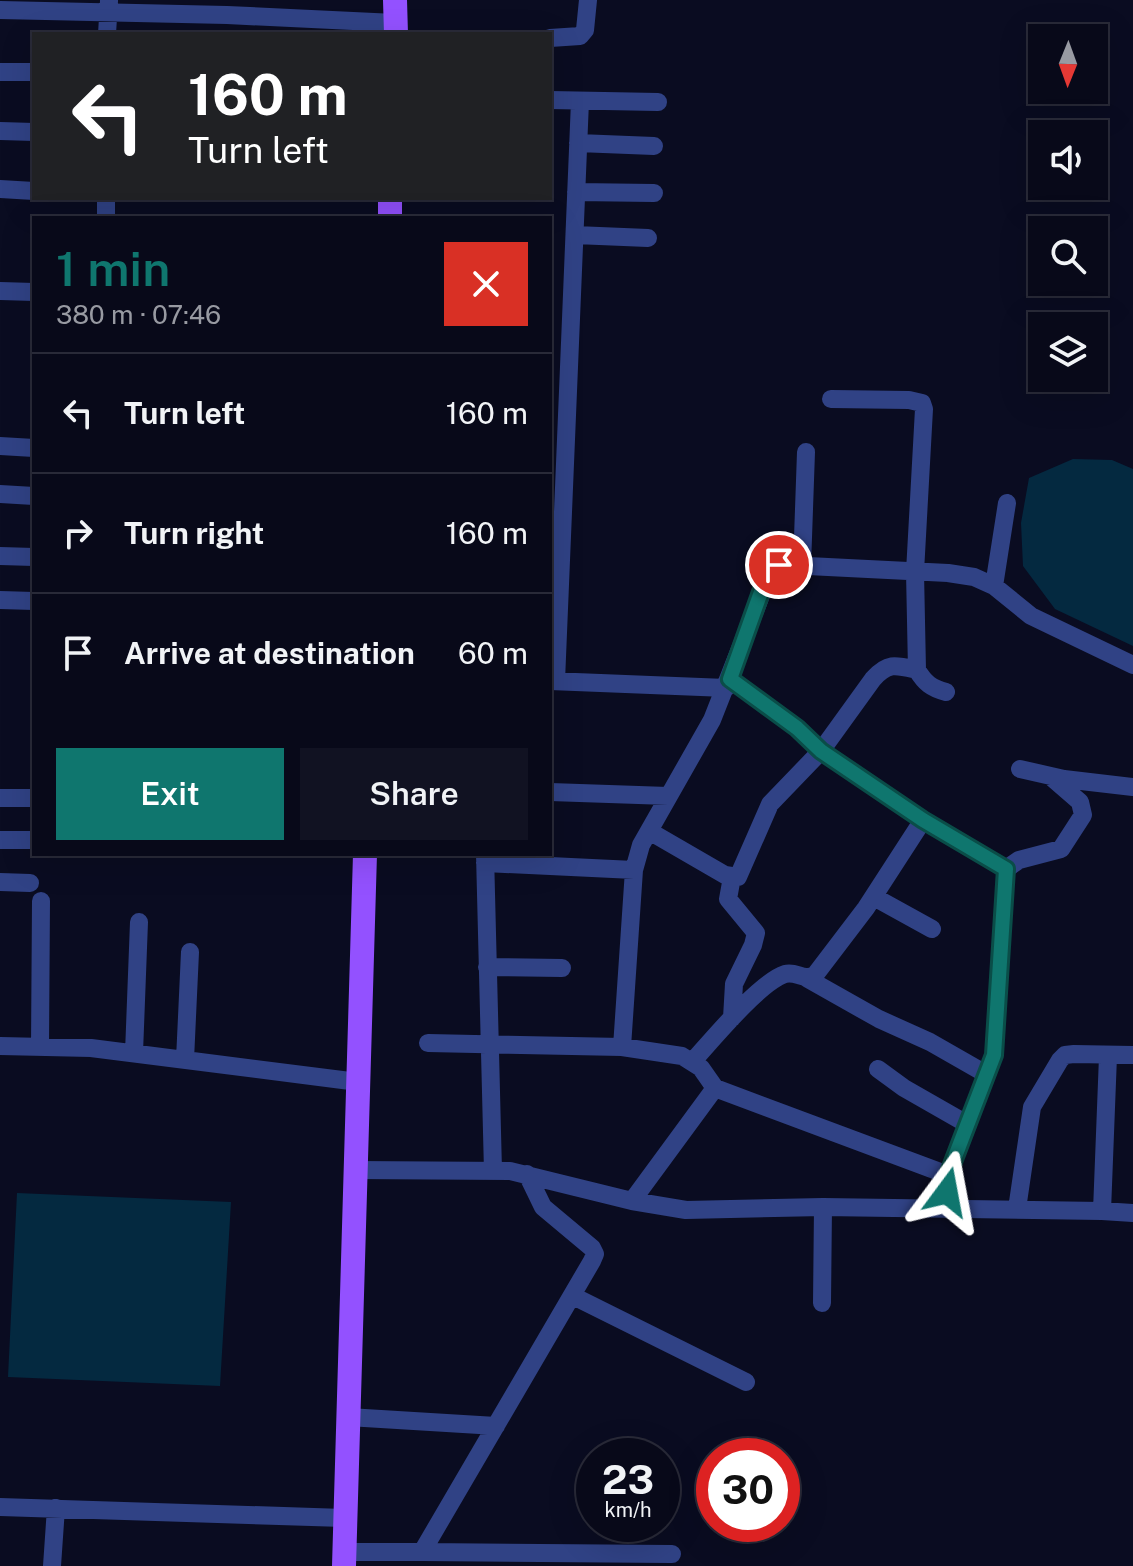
<!DOCTYPE html>
<html lang="en">
<head>
<meta charset="utf-8">
<style>
	:root { --surface:#080919; --page:#111222; --text:#f1f3f6; --muted:#989aa2; --line:#292a38; --accent:#0f766e }
	body { margin:0; font-family:"Public Sans",sans-serif; background:var(--page); color:var(--text); height:100vh; display:flex; flex-direction:column; font-size:30px; white-space:nowrap }
	* { box-sizing:border-box; margin:0 }
	p { font-size:26px; color:var(--muted) }
	.icon { flex:none; width:44px; height:44px; fill:none; stroke:currentColor; stroke-width:2; stroke-linecap:round; stroke-linejoin:round }
	.map { position:relative; flex:1; overflow:hidden }
	.drawer { position:absolute; left:32px; top:216px; width:520px; height:640px; display:flex; flex-direction:column; background:var(--surface); border-radius:0px; box-shadow:0 8px 32px #0002,0 0 0 2px var(--line) }
	.drawer>* { flex:none }
	.guide { position:absolute; left:32px; top:32px; width:520px; height:168px; border-radius:0px; box-shadow:0 8px 32px #0002,0 0 0 2px var(--line); background:#202124; color:#fff; overflow:hidden }
	.needle { width:52px; rotate:181deg }
	.tools { position:absolute; left:1028px; top:24px; display:grid; gap:16px }
	.tools a { display:grid; place-items:center; width:80px; height:80px; border-radius:0px; background:var(--surface); box-shadow:0 8px 32px #0002,0 0 0 2px var(--line); font-size:40px }
	.speed { position:absolute; left:576px; top:1438px; display:flex; gap:16px; font-size:40px; font-weight:700; text-align:center }
	.speed>* { display:grid; place-content:center; width:104px; height:104px; border-radius:50%; background:var(--surface); box-shadow:0 8px 32px #0002,0 0 0 2px var(--line); line-height:1 }
	.speed small { font-size:20px; font-weight:400 }
	.speed .limit { border:12px solid #d22; background:#fff; color:#111 }
	.pin { position:absolute; display:grid; place-items:center; width:68px; height:68px; color:#fff; margin:-34px; border:4px solid #fff; border-radius:50%; box-shadow:0 2px 8px #0007 }
	.me { position:absolute; width:88px; margin:-44px; rotate:13deg; stroke-linejoin:round; filter:drop-shadow(0 0 6px #0008) }
	.turn { display:flex; align-items:center; gap:28px; height:168px; padding:0 24px; font-size:36px }
	.turn .icon { width:104px; height:104px; stroke-width:2.5 }
	.turn b { display:block; font-size:56px; line-height:68px }
	.round { display:grid; place-items:center; flex:none; width:84px; height:84px; border-radius:0px; background:var(--page) }
	.summary { display:flex; align-items:center; justify-content:space-between; height:136px; padding:0 24px }
	h1 { font-size:48px; font-weight:600; line-height:60px; color:var(--accent) }
	.cta { display:flex; gap:16px; margin-top:auto; padding:16px 24px }
	.cta a { flex:1; height:92px; border-radius:0px; background:var(--accent); color:#fff; font-size:32px; font-weight:600; line-height:92px; text-align:center }
	.cta a+a { background:var(--page); color:var(--text) }
	ul { padding:0; list-style:none }
	li { display:flex; align-items:center; gap:24px; height:120px; padding:0 24px; border-top:2px solid var(--line) }
	li div { flex:1 }
	li b { display:block; font-size:30px }
	li em { font-style:normal }
	.map>svg:first-child { display:block }
	.water { fill:#042940 }
	.lines { fill:none; stroke-linecap:round; stroke-linejoin:round }
	.minor { stroke:#304285; stroke-width:18 }
	.major { stroke:#9351ff; stroke-width:24 }
	.route-casing { stroke:#0a4d48; stroke-width:20 }
	.route { stroke:#0f766e; stroke-width:14 }
</style>
</head>
<body>
<div class="map">
<svg width="1133" height="1566" viewBox="0 0 1133 1566">
	<rect width="100%" height="100%" fill="#0a0c21"/>
	<path class="water" d="M 1073,459 L 1112,460 L 1133,469 L 1133,646 L 1055,609 L 1023,566 L 1021,523 L 1029,478 Z
		M 17,1193 L 231,1202 L 220,1386 L 8,1377 Z"/>
	<g class="lines">
		<path class="minor" d="M 0,10 L 227,15 L 395,23
			M 107,34 L 109,1
			M 550,38 L 580,36 L 585,30 L 588,0
			M 0,72 L 34,72
			M 550,100 L 658,102
			M 0,131 L 34,132
			M 578,143 L 654,146
			M 0,189 L 34,191
			M 576,192 L 654,193
			M 106,218 L 106,198
			M 575,235 L 648,238
			M 0,291 L 34,292
			M 831,399 L 909,400 L 922,403 L 924,409 L 915,572 L 917,670 C 925,683 931,688 946,692
			M 0,446 L 34,448
			M 0,494 L 34,496
			M 0,556 L 34,557
			M 802,566 L 806,452
			M 994,586 L 1007,503
			M 0,600 L 34,601
			M 730,679 L 797,728 L 821,751 L 923,820 L 1006,869
			M 550,681 L 726,688
			M 556,681 L 580,101
			M 1020,769 L 1064,779 L 1133,787
			M 550,792 L 668,796
			M 0,798 L 34,798
			M 649,831 L 725,875 L 738,877 L 770,804 L 821,751 L 873,679 C 888,662 896,665 917,670
			M 0,840 L 34,840
			M 485,854 L 493,1171
			M 485,863 L 634,870
			M 732,877 L 728,899 L 756,933 L 753,945 L 734,984 L 732,1018
			M 0,882 L 30,883
			M 874,897 L 932,929
			M 487,967 L 562,968
			M 808,979 L 879,1019 L 930,1042 L 986,1074
			M 428,1043 L 622,1047 L 682,1056 L 701,1068 L 715,1088 L 632,1201
			M 0,1046 L 91,1048 L 358,1082
			M 40,1047 L 41,901
			M 622,1047 L 634,870 L 641,845 L 712,720 L 771,570 L 779,565 L 788,565 L 948,573 L 974,577 L 994,586 L 1031,616 L 1133,665
			M 134,1053 L 139,922
			M 185,1060 L 190,952
			M 693,1061 C 712,1040 760,982 785,974 C 797,971 803,981 815,975 L 866,908 L 923,820
			M 878,1069 L 904,1088 L 967,1124
			M 715,1088 L 948,1175 L 947,1208
			M 354,1170 L 510,1171 L 632,1201 L 686,1210 L 823,1207 L 1102,1211 L 1133,1213
			M 948,1175 L 994,1055 L 1006,869 L 1019,860 L 1061,849 L 1083,815 L 1080,802 L 1050,776
			M 1017,1209 L 1032,1107 L 1060,1060 L 1065,1055 L 1074,1054 L 1133,1055
			M 1102,1211 L 1108,1056
			M 573,1296 L 746,1382
			M 822,1303 L 823,1207
			M 348,1417 L 496,1426
			M 0,1507 L 344,1518
			M 344,1552 L 422,1552 L 592,1261 L 595,1254 L 592,1248 L 543,1207 L 527,1174
			M 422,1552 L 672,1554
			M 52,1566 L 56,1508"/>
		<path class="major" d="M 395,0 L 396,34
			M 390,218 L 390,198
			M 344,1566 L 365,854"/>
	</g>
	<g class="lines">
		<defs>
			<path id="route" d="M 779,565 L 767,575 L 730,679 L 797,728 L 821,751 L 923,820 L 1006,869 L 994,1055 L 948,1175 L 947,1192"/>
		</defs>
		<use href="#route" class="route-casing"/>
		<use href="#route" class="route"/>
	</g>
</svg>
<div class="tools">
<a><svg class="needle" viewBox="-14 -14 28 28"><path d="M0-13l5 13h-10z" fill="#e53935"/><path d="M0 13l5-13h-10z" fill="#989aa2"/></svg></a>
<a><svg class="icon" aria-label="sound" viewBox="0 0 24 24"><path d="M4 9h4l5-4v14l-5-4H4zM17 9q2 3 0 6"/></svg></a>
<a><svg class="icon" aria-label="search" viewBox="0 0 24 24"><circle cx="10" cy="10" r="6"/><path d="M15 15l6 6"/></svg></a>
<a><svg class="icon" aria-label="layers" viewBox="0 0 24 24"><path d="M12 4l9 5-9 5-9-5zM3 14l9 5 9-5"/></svg></a>
</div>
<div class="speed"><div>23<small>km/h</small></div><div class="limit">30</div></div>
<div class="pin" style="left:779px;top:565px;background:#d93025"><svg class="icon" aria-label="arrive" viewBox="0 0 24 24"><path d="M6 21V4h12l-3 4 3 4H6"/></svg></div>
<svg class="me" style="left:947px;top:1192px" viewBox="-20 -20 40 40"><path d="M0-17L14 15 0 8-14 15z" fill="#0f766e" stroke="#fff" stroke-width="4"/></svg>
<div class="guide">
<div class="turn"><svg class="icon" aria-label="left" viewBox="0 0 24 24"><path d="M17 20v-9H6M10 6l-5 5 5 5"/></svg><div><b>160 m</b>Turn left</div></div>
</div>
<section class="drawer">
<div class="summary"><div><h1>1 min</h1><p>380 m · 07:46</p></div><a class="round" style="background:#d93025;color:#fff"><svg class="icon" aria-label="close" viewBox="0 0 24 24"><path d="M6 6l12 12M18 6L6 18"/></svg></a></div>
<ul>
<li><svg class="icon" aria-label="left" viewBox="0 0 24 24"><path d="M17 20v-9H6M10 6l-5 5 5 5"/></svg><div><b>Turn left</b></div><em>160 m</em></li>
<li><svg class="icon" aria-label="right" viewBox="0 0 24 24"><path d="M7 20v-9h11M14 6l5 5-5 5"/></svg><div><b>Turn right</b></div><em>160 m</em></li>
<li><svg class="icon" aria-label="arrive" viewBox="0 0 24 24"><path d="M6 21V4h12l-3 4 3 4H6"/></svg><div><b>Arrive at destination</b></div><em>60 m</em></li>
</ul>
<div class="cta"><a>Exit</a><a>Share</a></div>
</section>
</div>
</body>
</html>
